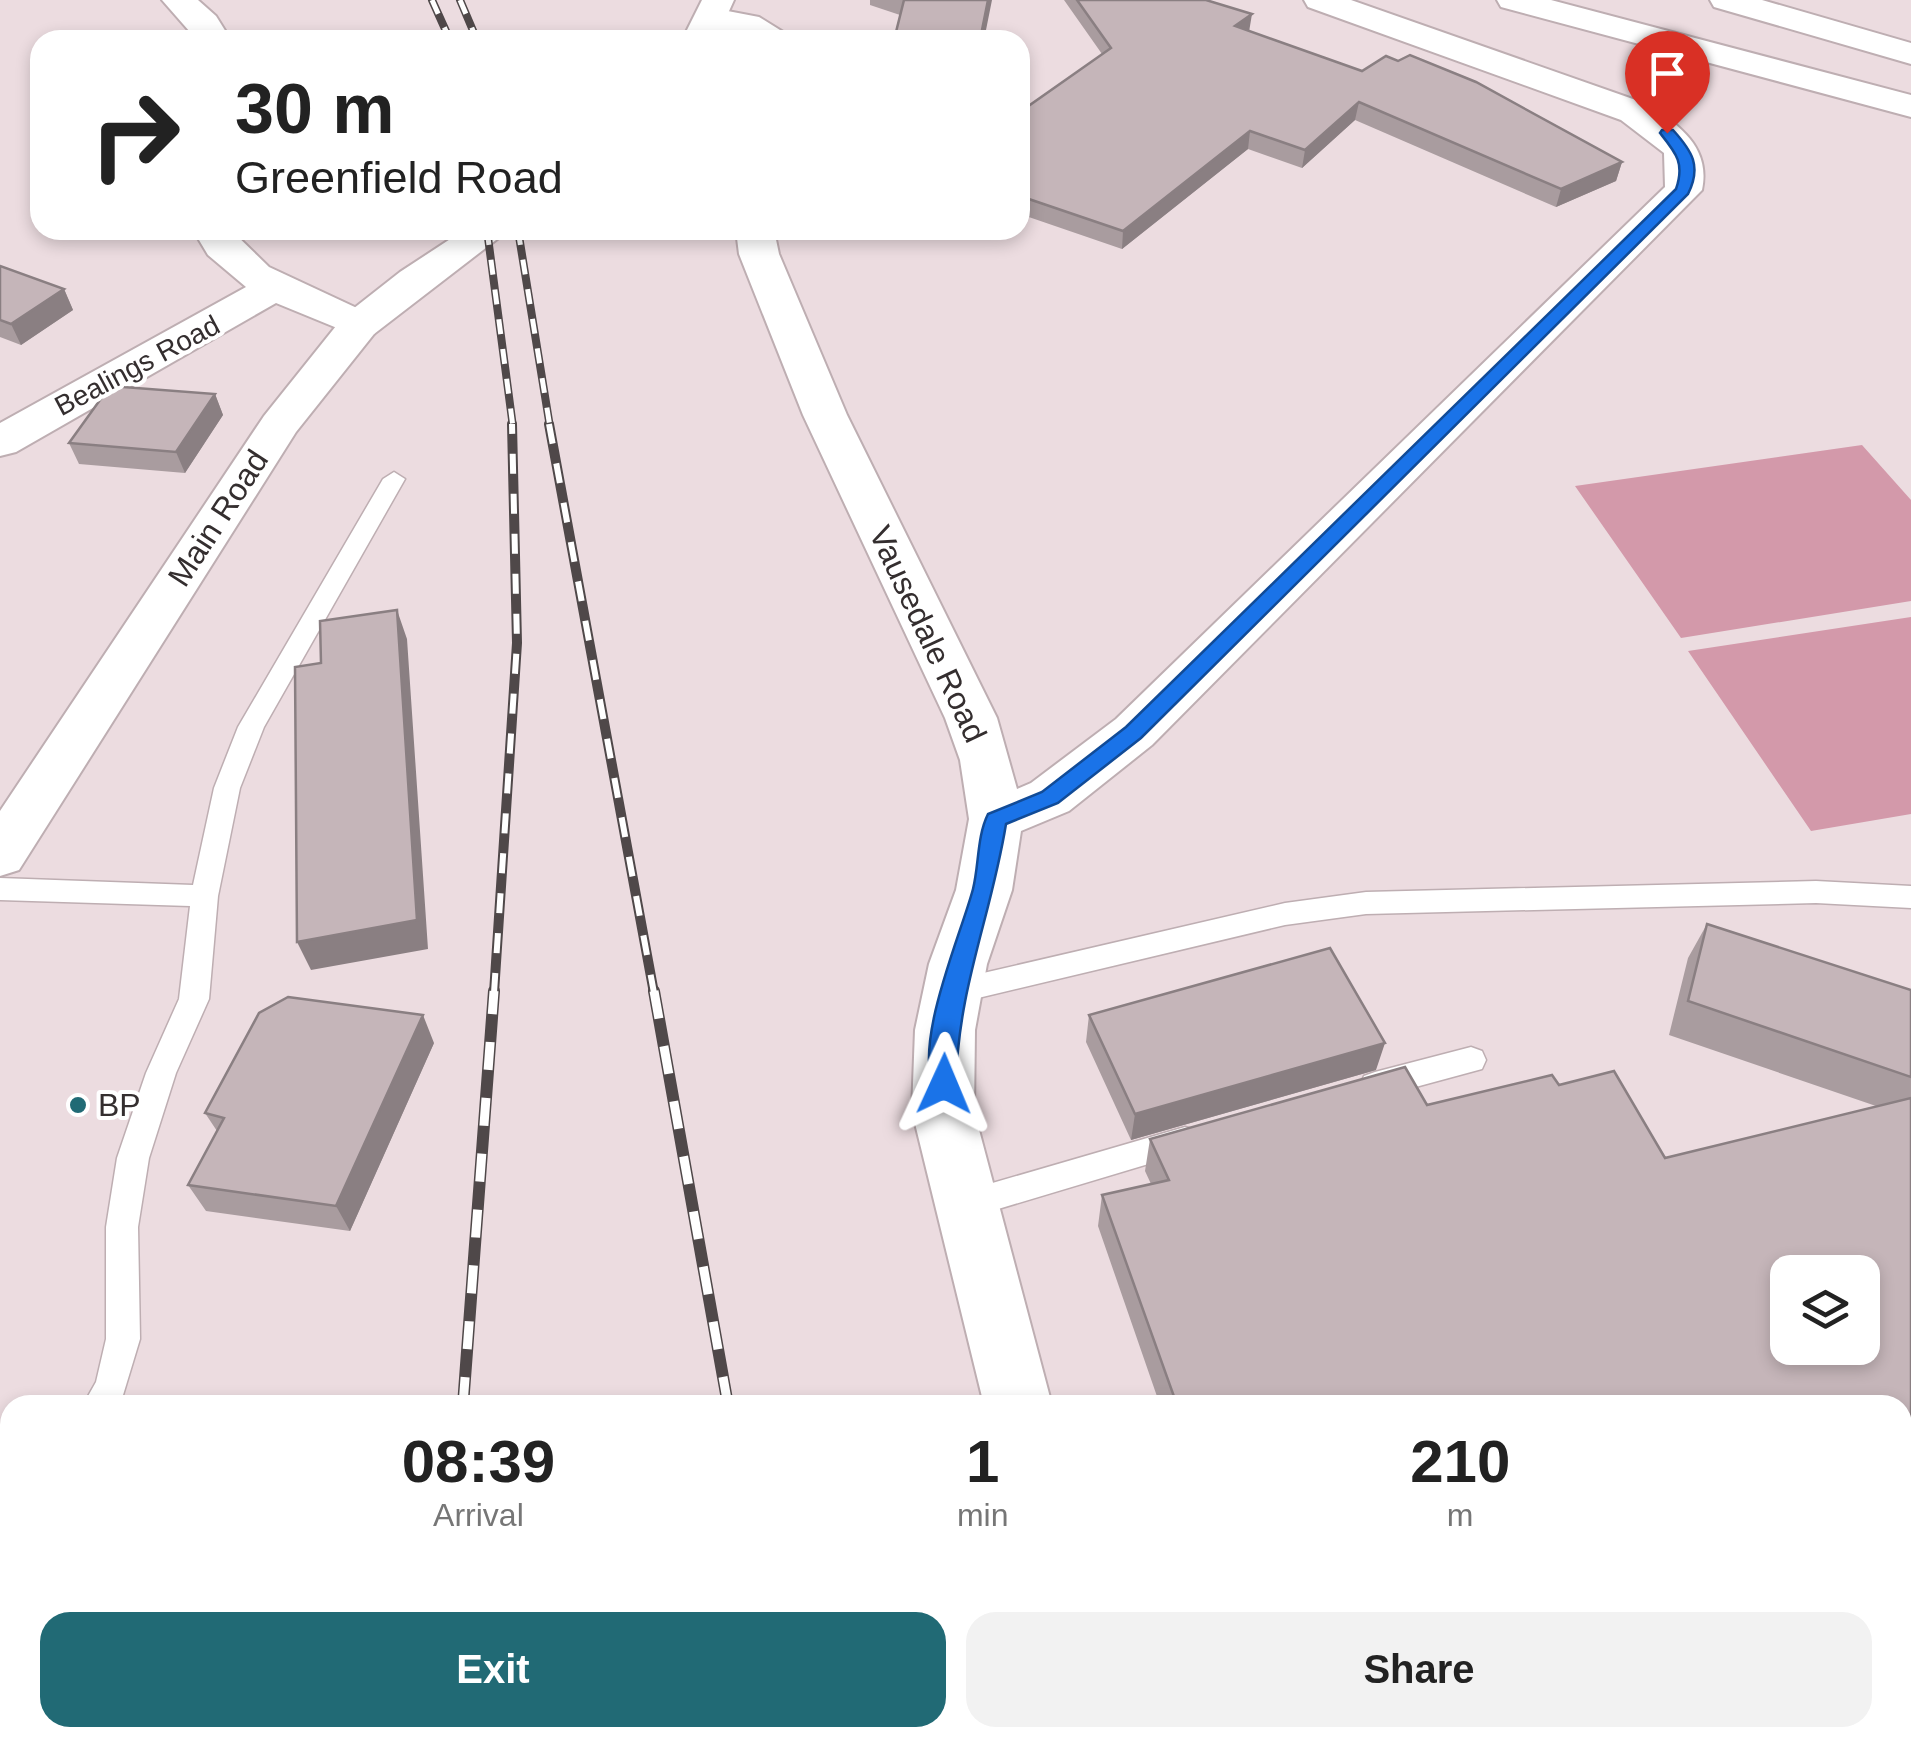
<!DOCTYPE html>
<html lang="en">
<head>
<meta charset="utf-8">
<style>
	:root { --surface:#fff; --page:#f2f2f2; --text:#222; --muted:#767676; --accent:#216a75 }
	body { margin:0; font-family:Arial,sans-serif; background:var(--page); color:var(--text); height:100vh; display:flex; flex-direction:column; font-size:38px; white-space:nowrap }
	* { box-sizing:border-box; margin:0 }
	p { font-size:32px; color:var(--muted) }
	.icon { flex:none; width:55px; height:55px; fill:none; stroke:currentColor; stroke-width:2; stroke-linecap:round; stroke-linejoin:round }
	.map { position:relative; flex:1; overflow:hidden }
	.details { position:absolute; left:0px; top:1395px; width:1912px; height:352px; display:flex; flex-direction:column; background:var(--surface); border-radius:30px 30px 0 0; box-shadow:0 5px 15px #0003 }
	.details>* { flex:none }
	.top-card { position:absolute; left:30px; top:30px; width:1000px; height:210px; border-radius:30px; box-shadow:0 5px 15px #0003; background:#fff; color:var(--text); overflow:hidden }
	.fabs { position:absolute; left:1770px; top:1255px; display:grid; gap:20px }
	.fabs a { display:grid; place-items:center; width:110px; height:110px; border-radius:20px; background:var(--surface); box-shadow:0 5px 15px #0003; font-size:50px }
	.pin { position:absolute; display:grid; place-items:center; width:85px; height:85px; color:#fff; margin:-102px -42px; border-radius:50% 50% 50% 0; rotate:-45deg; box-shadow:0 0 10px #0007 }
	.pin .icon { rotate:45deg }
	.me { position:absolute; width:110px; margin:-55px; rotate:1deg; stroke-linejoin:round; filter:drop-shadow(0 0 8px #0008) }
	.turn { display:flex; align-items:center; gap:35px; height:210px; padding:0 40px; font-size:45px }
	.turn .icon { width:130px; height:130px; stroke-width:2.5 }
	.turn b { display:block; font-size:70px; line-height:85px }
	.eta { display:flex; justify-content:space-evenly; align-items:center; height:170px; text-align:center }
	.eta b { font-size:60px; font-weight:800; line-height:70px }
	.button { display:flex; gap:20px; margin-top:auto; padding:20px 40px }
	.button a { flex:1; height:115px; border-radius:30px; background:var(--accent); color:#fff; font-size:40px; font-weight:800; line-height:115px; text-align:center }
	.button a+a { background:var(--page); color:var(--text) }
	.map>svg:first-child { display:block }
	.water { fill:#d399aa }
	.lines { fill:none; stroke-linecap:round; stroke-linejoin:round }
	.lane-casing { stroke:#beaeb2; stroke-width:3 }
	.street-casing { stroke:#beaeb2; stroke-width:4 }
	.secondary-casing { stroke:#beaeb2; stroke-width:4 }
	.highway-casing { stroke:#beaeb2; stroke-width:4 }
	.lane { fill:#fff; fill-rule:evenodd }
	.street { fill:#fff; fill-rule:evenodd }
	.secondary { fill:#fff; fill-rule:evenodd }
	.highway { fill:#fff; fill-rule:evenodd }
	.rail-far2-casing { stroke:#4f4849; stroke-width:8 }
	.rail-far1-casing { stroke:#4f4849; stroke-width:10 }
	.rail-casing { stroke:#4f4849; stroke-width:12 }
	.rail-far2 { stroke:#fff; stroke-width:5; stroke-dasharray:15; stroke-linecap:butt }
	.rail-far1 { stroke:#fff; stroke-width:6; stroke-dasharray:20; stroke-linecap:butt }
	.rail { stroke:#fff; stroke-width:9; stroke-dasharray:28; stroke-linecap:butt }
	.wall { fill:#a99c9f }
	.shaded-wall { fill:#8a7f82 }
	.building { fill:#c5b5b9; stroke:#8a7f82; stroke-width:2.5; fill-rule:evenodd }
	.route { fill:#1a73e8; stroke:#114b97; stroke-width:2.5 }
	.poi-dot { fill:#216a75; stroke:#fff; stroke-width:4 }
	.labels { text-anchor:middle; stroke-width:8; stroke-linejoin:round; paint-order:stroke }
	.far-street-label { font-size:28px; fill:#342e2f; stroke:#fff }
	.street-label { font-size:32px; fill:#342e2f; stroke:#fff }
	.poi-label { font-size:32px; fill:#342e2f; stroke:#fff; text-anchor:start }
</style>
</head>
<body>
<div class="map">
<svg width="1911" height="1746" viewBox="0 0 1911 1746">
	<rect width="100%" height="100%" fill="#ecdce0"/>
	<path class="water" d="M 1862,445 L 1911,500 L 1911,601 L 1681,638 L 1575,486 Z
		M 1911,617 L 1911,814 L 1811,831 L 1688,651 Z"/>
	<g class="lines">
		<defs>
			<path id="lane" d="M 394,472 L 405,479 L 264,727 L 240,788 L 218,896 L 209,999 L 176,1073 L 149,1158 L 138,1227 L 140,1339 L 120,1405 L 83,1405 L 96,1382 L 106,1339 L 106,1227 L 117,1158 L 146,1073 L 179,999 L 190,906 L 0,900 L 0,878 L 193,885 L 214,788 L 238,727 L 383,479 Z
				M 1816,881 L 1911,886 L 1911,908 L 1816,903 L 1366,914 L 1285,925 L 953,1004 L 943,1000 L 938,992 L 943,984 L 953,980 L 1285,903 L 1366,892 Z
				M 1471,1047 L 1482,1051 L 1486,1060 L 1482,1069 L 1375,1098 L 1364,1094 L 1360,1085 L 1364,1076 L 1375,1072 Z
				M 1185,1127 L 1196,1130 L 1200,1140 L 1196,1150 L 1185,1153 L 965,1219 L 954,1215 L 949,1205 L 954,1195 L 965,1191 Z
				M 10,1458 L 10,1493 L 0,1498 L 0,1462 Z"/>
			<path id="street" d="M 162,0 L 198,0 L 216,16 L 231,40 L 197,40 Z
				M 1304,0 L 1351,0 L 1647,104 C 1679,125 1711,147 1702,190 L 1152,745 L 1069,811 L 1021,831 L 1012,890 L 987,964 L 975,1030 L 974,1111 L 1052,1405 L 984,1405 L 912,1111 L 915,1030 L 929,964 L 956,890 L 969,819 L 960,760 L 945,718 L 803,415 L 739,254 L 736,230 L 774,230 L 779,254 L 847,415 L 997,718 L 1017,789 L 1031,783 L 1116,719 L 1665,187 L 1664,153 L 1621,120 L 1308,7 Z
				M 712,8 L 759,17 L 796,40 L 753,40 L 700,25 L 695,18 L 700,11 Z
				M 193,230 L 231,230 L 269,267 L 374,316 L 380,325 L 374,334 L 359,337 L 276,303 L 16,452 L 0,456 L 0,423 L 246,287 L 208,255 Z
				M 1067,1738 L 1144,1738 L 1147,1746 L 1069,1746 Z"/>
			<path id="secondary" d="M 702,0 L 734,0 L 716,40 L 682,40 Z
				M 464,230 L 509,230 L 374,334 L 296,432 L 19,870 L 0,876 L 0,811 L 264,416 L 344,316 L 400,272 Z"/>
			<path id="highway" d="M 1497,0 L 1551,0 L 1911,95 L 1911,117 L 1501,7 Z
				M 1710,0 L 1762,0 L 1911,43 L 1911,64 L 1714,7 Z"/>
		</defs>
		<use href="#lane" class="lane-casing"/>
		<use href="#street" class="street-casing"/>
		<use href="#secondary" class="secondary-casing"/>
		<use href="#highway" class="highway-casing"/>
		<use href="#lane" class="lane"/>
		<use href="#street" class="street"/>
		<use href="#secondary" class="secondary"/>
		<use href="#highway" class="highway"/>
		<defs>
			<path id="rail-far2" d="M 432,0 L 450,40
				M 460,0 L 477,40
				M 487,230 L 513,427
				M 518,230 L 550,427"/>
			<path id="rail-far1" d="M 549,424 L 654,993
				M 494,993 L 517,643 L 512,424"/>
			<path id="rail" d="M 654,991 L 728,1405
				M 463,1405 L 494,991
				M 466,1738 L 466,1746
				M 787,1738 L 788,1746"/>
		</defs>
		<use href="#rail-far2" class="rail-far2-casing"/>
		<use href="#rail-far1" class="rail-far1-casing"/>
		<use href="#rail" class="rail-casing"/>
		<use href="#rail-far2" class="rail-far2"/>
		<use href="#rail-far1" class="rail-far1"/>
		<use href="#rail" class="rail"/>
	</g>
	<path class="wall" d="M 870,0 L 992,0 L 900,15 L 870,5 Z
		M 1064,0 L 1206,0 L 1249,31 L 1622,162 L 1616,181 L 1556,207 L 1355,120 L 1302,168 L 1248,149 L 1122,249 L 1020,214 L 1020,112 L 1102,54 Z
		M 0,266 L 64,289 L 73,310 L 21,345 L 0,337 Z
		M 215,394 L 223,415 L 185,473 L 79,464 L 69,443 Z
		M 1707,924 L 1911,990 L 1911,1746 L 1327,1746 L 1324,1738 L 1902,1738 L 1902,1405 L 1160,1405 L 1098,1226 L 1102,1195 L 1151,1184 L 1145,1171 L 1150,1139 L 1427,1105 L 1559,1085 L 1665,1158 L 1876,1106 L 1669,1035 L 1688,958 Z
		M 1089,1015 L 1376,1070 L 1131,1140 L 1086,1042 Z
		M 434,1043 L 350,1231 L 206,1211 L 188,1185 L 217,1131 L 205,1113 Z"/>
	<path class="shaded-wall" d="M 988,0 L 992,0 L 984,40 L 980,40 Z
		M 1252,14 L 1249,32 L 1235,26 Z
		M 1359,102 L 1355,120 L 1302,168 L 1305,150 Z
		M 1250,131 L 1248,149 L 1122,249 L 1123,231 Z
		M 1622,162 L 1616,181 L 1556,207 L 1561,189 Z
		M 64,289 L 73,310 L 21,345 L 11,324 Z
		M 215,394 L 223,415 L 185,473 L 176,452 Z
		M 397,610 L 407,639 L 428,949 L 311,970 L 297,942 Z
		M 423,1015 L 434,1043 L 350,1231 L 336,1206 Z
		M 1385,1043 L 1376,1070 L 1131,1140 L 1135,1114 Z"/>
	<path class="building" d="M 904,0 L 988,0 L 980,40 L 894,40 Z
		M 1077,0 L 1206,0 L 1252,14 L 1235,26 L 1362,71 L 1386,56 L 1398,61 L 1410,55 L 1476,82 L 1622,162 L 1561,189 L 1359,102 L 1305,150 L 1250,131 L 1123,231 L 1020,196 L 1020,112 L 1111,48 Z
		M 0,266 L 64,289 L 11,324 L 0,320 Z
		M 110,386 L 215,394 L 176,452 L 69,443 Z
		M 397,610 L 417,920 L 297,942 L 295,667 L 321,663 L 320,621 Z
		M 1707,924 L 1911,990 L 1911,1077 L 1688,1001 Z
		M 1330,948 L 1385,1043 L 1135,1114 L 1089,1015 Z
		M 288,997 L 423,1015 L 336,1206 L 188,1185 L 224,1118 L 205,1113 L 259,1013 Z
		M 1405,1067 L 1427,1105 L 1552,1075 L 1559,1085 L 1614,1071 L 1665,1158 L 1911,1098 L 1911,1746 L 1348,1746 L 1344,1738 L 1902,1738 L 1902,1405 L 1177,1405 L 1102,1195 L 1169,1180 L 1150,1139 ZM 1788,1272 L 1862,1272 L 1862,1348 L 1788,1348 Z"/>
	<path class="route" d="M 1662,130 L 1673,130 C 1692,151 1702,166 1688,194 L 1141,738 L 1058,803 L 1006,824 C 991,917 958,987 956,1084 L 953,1092 L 935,1092 C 912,1044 960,938 973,889 C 979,865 977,836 988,814 L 1042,792 L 1126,727 L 1676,189 C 1685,163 1676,153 1660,133 Z"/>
	<circle class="poi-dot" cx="78" cy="1105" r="10"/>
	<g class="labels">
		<g class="far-street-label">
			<text transform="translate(137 365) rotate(-28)" y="10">Bealings Road</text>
		</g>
		<g class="street-label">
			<text transform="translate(218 518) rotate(-57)" y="11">Main Road</text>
			<text transform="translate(928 634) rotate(65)" y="11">Vausedale Road</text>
		</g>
		<g class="poi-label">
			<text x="98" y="1116">BP</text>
		</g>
	</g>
</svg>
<div class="fabs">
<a><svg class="icon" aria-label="layers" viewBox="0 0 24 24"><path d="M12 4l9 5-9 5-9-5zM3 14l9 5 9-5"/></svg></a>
</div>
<div class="pin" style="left:1667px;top:133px;background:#d93025"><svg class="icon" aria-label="arrive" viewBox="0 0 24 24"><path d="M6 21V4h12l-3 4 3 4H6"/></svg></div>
<svg class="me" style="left:944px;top:1084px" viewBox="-20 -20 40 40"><path d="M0-17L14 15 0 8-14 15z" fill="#1a73e8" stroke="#fff" stroke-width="4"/></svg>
<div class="top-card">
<div class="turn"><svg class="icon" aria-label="right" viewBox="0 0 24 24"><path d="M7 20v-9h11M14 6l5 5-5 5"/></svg><div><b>30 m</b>Greenfield Road</div></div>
</div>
<section class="details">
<div class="eta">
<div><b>08:39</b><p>Arrival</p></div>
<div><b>1</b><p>min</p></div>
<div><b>210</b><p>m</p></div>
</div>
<div class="button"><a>Exit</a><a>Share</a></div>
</section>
</div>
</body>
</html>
